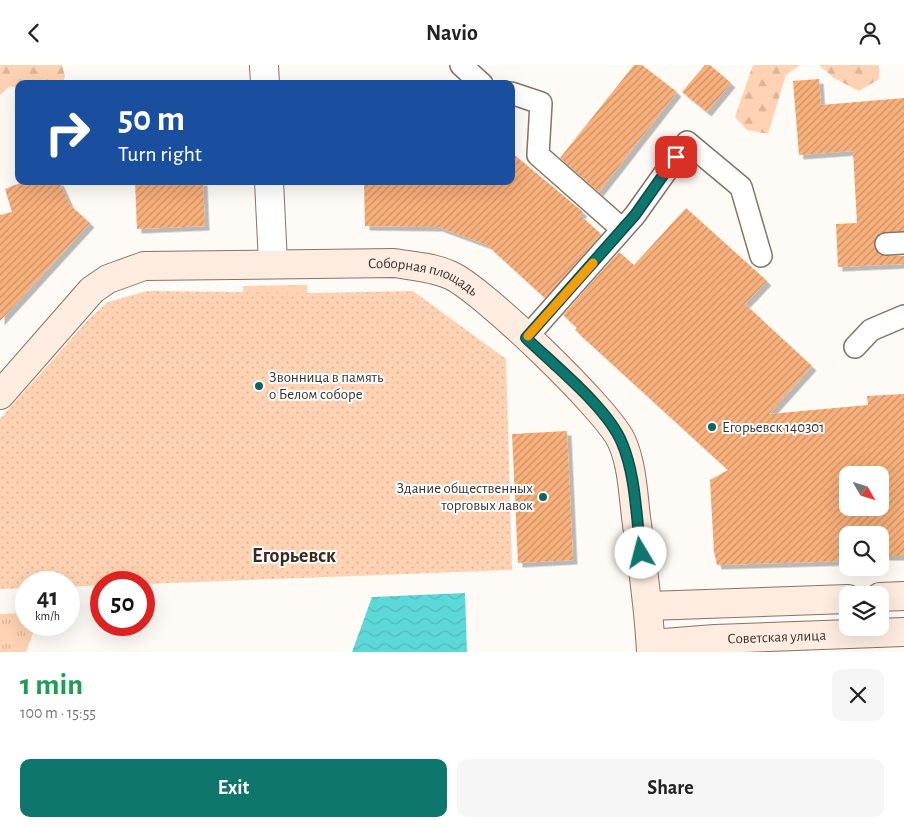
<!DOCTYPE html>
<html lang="en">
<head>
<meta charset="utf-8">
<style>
	:root { --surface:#fff; --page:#f6f6f6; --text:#222; --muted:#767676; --accent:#0f766e }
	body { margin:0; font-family:"Alegreya Sans",sans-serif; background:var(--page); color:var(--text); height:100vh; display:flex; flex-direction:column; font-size:19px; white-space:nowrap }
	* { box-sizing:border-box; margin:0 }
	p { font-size:16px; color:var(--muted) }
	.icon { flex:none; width:28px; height:28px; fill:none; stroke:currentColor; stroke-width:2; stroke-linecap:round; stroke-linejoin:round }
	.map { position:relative; height:587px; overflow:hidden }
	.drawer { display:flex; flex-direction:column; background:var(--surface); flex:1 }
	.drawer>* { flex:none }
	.top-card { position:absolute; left:15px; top:15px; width:500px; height:105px; border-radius:10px; box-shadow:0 5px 20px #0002; background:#1a4fa0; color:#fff; overflow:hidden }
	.needle { width:32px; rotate:129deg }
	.fabs { position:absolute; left:839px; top:401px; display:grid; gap:10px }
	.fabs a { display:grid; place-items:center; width:50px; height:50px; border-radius:10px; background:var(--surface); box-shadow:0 5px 20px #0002; font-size:25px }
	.speed { position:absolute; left:15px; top:506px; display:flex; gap:10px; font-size:25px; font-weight:700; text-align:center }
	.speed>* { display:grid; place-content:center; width:65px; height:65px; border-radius:50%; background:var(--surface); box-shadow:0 5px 20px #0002; line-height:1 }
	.speed small { font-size:12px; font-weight:400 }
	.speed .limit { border:8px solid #d22; background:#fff; color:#111 }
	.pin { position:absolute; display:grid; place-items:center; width:42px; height:42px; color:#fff; margin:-21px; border-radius:10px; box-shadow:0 2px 8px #0006 }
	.me { position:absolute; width:55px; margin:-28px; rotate:352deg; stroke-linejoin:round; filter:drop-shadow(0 0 4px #0008) }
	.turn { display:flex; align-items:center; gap:18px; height:105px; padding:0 20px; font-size:22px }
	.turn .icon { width:65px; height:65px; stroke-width:2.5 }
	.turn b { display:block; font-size:35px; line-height:42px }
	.round { display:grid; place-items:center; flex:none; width:52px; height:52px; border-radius:10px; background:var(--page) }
	.overview { display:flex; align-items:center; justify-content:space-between; height:85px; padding:0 20px }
	h1 { font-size:30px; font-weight:600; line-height:38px; color:#1e9e55 }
	.primary-button { display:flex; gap:10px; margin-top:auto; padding:10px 20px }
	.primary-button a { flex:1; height:58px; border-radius:10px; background:var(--accent); color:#fff; font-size:20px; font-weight:600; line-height:58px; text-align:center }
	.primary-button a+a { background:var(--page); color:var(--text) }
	header { display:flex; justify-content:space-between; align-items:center; height:65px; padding:0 20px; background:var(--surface); font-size:22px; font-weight:600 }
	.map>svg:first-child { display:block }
	.grass { fill:url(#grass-tufts) }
	.forest { fill:url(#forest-firs) }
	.park { fill:url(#park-dots) }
	.water { fill:url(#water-waves) }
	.building { fill:url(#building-hatch); fill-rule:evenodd; filter:url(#shadow) }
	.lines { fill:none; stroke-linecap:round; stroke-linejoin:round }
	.service-casing { stroke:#887364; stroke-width:24 }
	.minor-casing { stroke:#887364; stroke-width:30 }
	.secondary-casing { stroke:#887364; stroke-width:30 }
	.service { stroke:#fff; stroke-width:21 }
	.minor { stroke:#fff; stroke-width:28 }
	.secondary { stroke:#feece0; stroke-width:28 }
	.route-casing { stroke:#0a4d48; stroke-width:12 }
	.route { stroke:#0f766e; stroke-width:9 }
	.slow { stroke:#f59e0b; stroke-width:9 }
	.poi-dot { fill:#136364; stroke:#fff; stroke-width:2 }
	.labels { text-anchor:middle; stroke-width:4; stroke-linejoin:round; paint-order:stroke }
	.street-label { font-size:15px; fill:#3b322b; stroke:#fff }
	.poi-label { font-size:15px; fill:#3b322b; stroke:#fff; text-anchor:start }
	.district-label { font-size:20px; font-weight:bold; fill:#3b291c; stroke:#fff }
</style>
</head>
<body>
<header><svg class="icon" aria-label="back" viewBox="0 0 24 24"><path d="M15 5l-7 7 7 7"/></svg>Navio<svg class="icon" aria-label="person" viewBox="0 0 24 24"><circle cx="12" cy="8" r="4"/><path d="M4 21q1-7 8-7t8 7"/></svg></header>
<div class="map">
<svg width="904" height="587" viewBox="0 0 904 587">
	<defs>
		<pattern id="grass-tufts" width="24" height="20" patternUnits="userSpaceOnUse" patternTransform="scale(1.25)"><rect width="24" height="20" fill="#fed2b2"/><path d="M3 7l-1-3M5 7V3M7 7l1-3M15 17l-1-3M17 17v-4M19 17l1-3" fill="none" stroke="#dbb599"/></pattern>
		<pattern id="forest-firs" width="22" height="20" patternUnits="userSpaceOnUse" patternTransform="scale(1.25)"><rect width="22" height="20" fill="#fed2b2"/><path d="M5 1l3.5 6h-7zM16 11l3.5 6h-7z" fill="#dbb599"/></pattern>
		<pattern id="park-dots" width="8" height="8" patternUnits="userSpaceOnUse" patternTransform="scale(1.25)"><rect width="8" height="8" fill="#fed2b2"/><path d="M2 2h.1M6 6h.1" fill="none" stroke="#dbb599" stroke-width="1.8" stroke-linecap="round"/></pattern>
		<pattern id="water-waves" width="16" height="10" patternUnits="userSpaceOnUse" patternTransform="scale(1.25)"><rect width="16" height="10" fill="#5dd8d9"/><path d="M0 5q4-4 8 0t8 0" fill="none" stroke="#52baba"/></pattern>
		<pattern id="building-hatch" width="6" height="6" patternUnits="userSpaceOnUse" patternTransform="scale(1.25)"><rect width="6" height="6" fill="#f8b07b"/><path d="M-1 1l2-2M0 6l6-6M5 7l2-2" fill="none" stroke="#ca9065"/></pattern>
		<filter id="shadow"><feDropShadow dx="4.5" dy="4.5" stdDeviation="0" flood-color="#0004"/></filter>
	</defs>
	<rect width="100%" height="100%" fill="#fefaf6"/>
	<path class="grass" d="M 307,220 L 307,249 L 244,233 L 243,221 Z
		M 26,548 L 26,560 L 36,560 L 26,587 L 0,587 L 0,549 Z"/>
	<path class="forest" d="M 0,0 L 62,0 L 65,11 L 63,19 L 19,19 L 19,24 L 10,21 L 0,30 Z
		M 753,0 L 800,0 L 786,10 L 768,69 L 747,65 L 735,52 Z
		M 819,0 L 879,0 L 879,14 L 859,26 L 834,13 Z"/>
	<path class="park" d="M 147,226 L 318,228 L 413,226 L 506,294 L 512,505 L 144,519 L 101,518 L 101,520 L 69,522 L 69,518 L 26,518 L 26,523 L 0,524 L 0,354 L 89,254 L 108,237 Z"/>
	<path class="water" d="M 465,528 L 467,587 L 352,587 L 372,532 Z"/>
	<path class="building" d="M 634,0 L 642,0 L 677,27 L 599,127 L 560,93 Z
		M 705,0 L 710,0 L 731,18 L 707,47 L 682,27 Z
		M 819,14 L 821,40 L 904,33 L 904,166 L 880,168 L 874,179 L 875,185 L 881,190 L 904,191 L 904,199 L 838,202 L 836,159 L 857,158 L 853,86 L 799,90 L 793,16 Z
		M 511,87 L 583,147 L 580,150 L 601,169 L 545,233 L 487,180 L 438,162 L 365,161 L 364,116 L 511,116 Z
		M 25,116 L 59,116 L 70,140 L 90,158 L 0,256 L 0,150 L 12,147 L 5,124 Z
		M 135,116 L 203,116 L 205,161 L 137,164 Z
		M 686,143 L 767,216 L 745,239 L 812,301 L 769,349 L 868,340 L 867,331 L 904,329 L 904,491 L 880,491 L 880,470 L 848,470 L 848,496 L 717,500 L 714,487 L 710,415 L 728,405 L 575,265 L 577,263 L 563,250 L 619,187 L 634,200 ZM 848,410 L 880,410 L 880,442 L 848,442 Z
		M 567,366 L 573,495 L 518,498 L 512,369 Z"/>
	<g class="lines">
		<defs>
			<path id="service" d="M 461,0 L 482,19
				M 511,28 L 541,38 L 538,90 L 622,164
				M 886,179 L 904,178
				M 526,273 L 635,150 L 687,77 L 741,122 L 761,191
				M 855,282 L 871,265 L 904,251"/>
			<path id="minor" d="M 264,0 L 265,19
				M 269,116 L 273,198"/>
			<g id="secondary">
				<path id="s1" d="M 0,330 L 92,225 L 108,214 L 144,201 L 394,198 C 413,201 432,202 450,210 C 481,223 609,346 622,377 C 632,400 633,427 636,452 C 642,497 649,542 651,587"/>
				<path d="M 880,532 L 904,531"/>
				<path d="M 648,541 L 848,534"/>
				<path id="s2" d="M 651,579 L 715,574 L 904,567"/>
			</g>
		</defs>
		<use href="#service" class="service-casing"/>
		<use href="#minor" class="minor-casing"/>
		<use href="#secondary" class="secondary-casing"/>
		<use href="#service" class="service"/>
		<use href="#minor" class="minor"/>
		<use href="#secondary" class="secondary"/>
	</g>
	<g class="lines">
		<defs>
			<path id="route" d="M 641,488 C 636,452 636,411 622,378 C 608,343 554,300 526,273 L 635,150 L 676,92"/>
		</defs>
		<use href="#route" class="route-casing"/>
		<use href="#route" class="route"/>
		<path class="slow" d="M 528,271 L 593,198"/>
	</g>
	<g class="poi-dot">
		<circle cx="259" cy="321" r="5"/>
		<circle cx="712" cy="362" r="5"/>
		<circle cx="543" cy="432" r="5"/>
	</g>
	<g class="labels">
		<g class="street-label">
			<text dy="5" stroke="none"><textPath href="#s1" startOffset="479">Соборная площадь</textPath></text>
			<text dy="5" stroke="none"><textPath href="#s2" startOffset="126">Советская улица</textPath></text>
		</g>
		<g class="poi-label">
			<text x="269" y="317">Звонница в память<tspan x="269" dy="17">о Белом соборе</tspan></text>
			<text x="722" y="367">Егорьевск 140301</text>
			<text x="533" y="428" text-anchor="end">Здание общественных<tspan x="533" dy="17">торговых лавок</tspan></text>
		</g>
		<g class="district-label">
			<text x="294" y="497">Егорьевск</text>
		</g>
	</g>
</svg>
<div class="fabs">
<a><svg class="needle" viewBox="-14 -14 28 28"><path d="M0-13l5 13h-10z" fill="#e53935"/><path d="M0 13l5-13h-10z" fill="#767676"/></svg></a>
<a><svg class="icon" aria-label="search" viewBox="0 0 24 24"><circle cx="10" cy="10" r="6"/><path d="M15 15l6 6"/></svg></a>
<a><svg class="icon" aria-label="layers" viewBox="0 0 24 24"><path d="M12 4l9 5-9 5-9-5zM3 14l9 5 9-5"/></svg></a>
</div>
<div class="speed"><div>41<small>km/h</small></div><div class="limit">50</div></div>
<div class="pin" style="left:676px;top:92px;background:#d93025"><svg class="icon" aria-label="arrive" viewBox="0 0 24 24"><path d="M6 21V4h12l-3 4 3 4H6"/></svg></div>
<svg class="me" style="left:641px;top:488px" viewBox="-20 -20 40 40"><circle r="19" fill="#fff"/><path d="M0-13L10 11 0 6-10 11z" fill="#0f766e"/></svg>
<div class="top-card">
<div class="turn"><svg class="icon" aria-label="right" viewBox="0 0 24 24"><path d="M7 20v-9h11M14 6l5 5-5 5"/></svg><div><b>50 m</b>Turn right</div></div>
</div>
</div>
<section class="drawer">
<div class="overview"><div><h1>1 min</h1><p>100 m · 15:55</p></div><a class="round"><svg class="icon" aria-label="close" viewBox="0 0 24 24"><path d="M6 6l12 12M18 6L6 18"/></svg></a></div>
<div class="primary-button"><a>Exit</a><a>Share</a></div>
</section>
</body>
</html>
